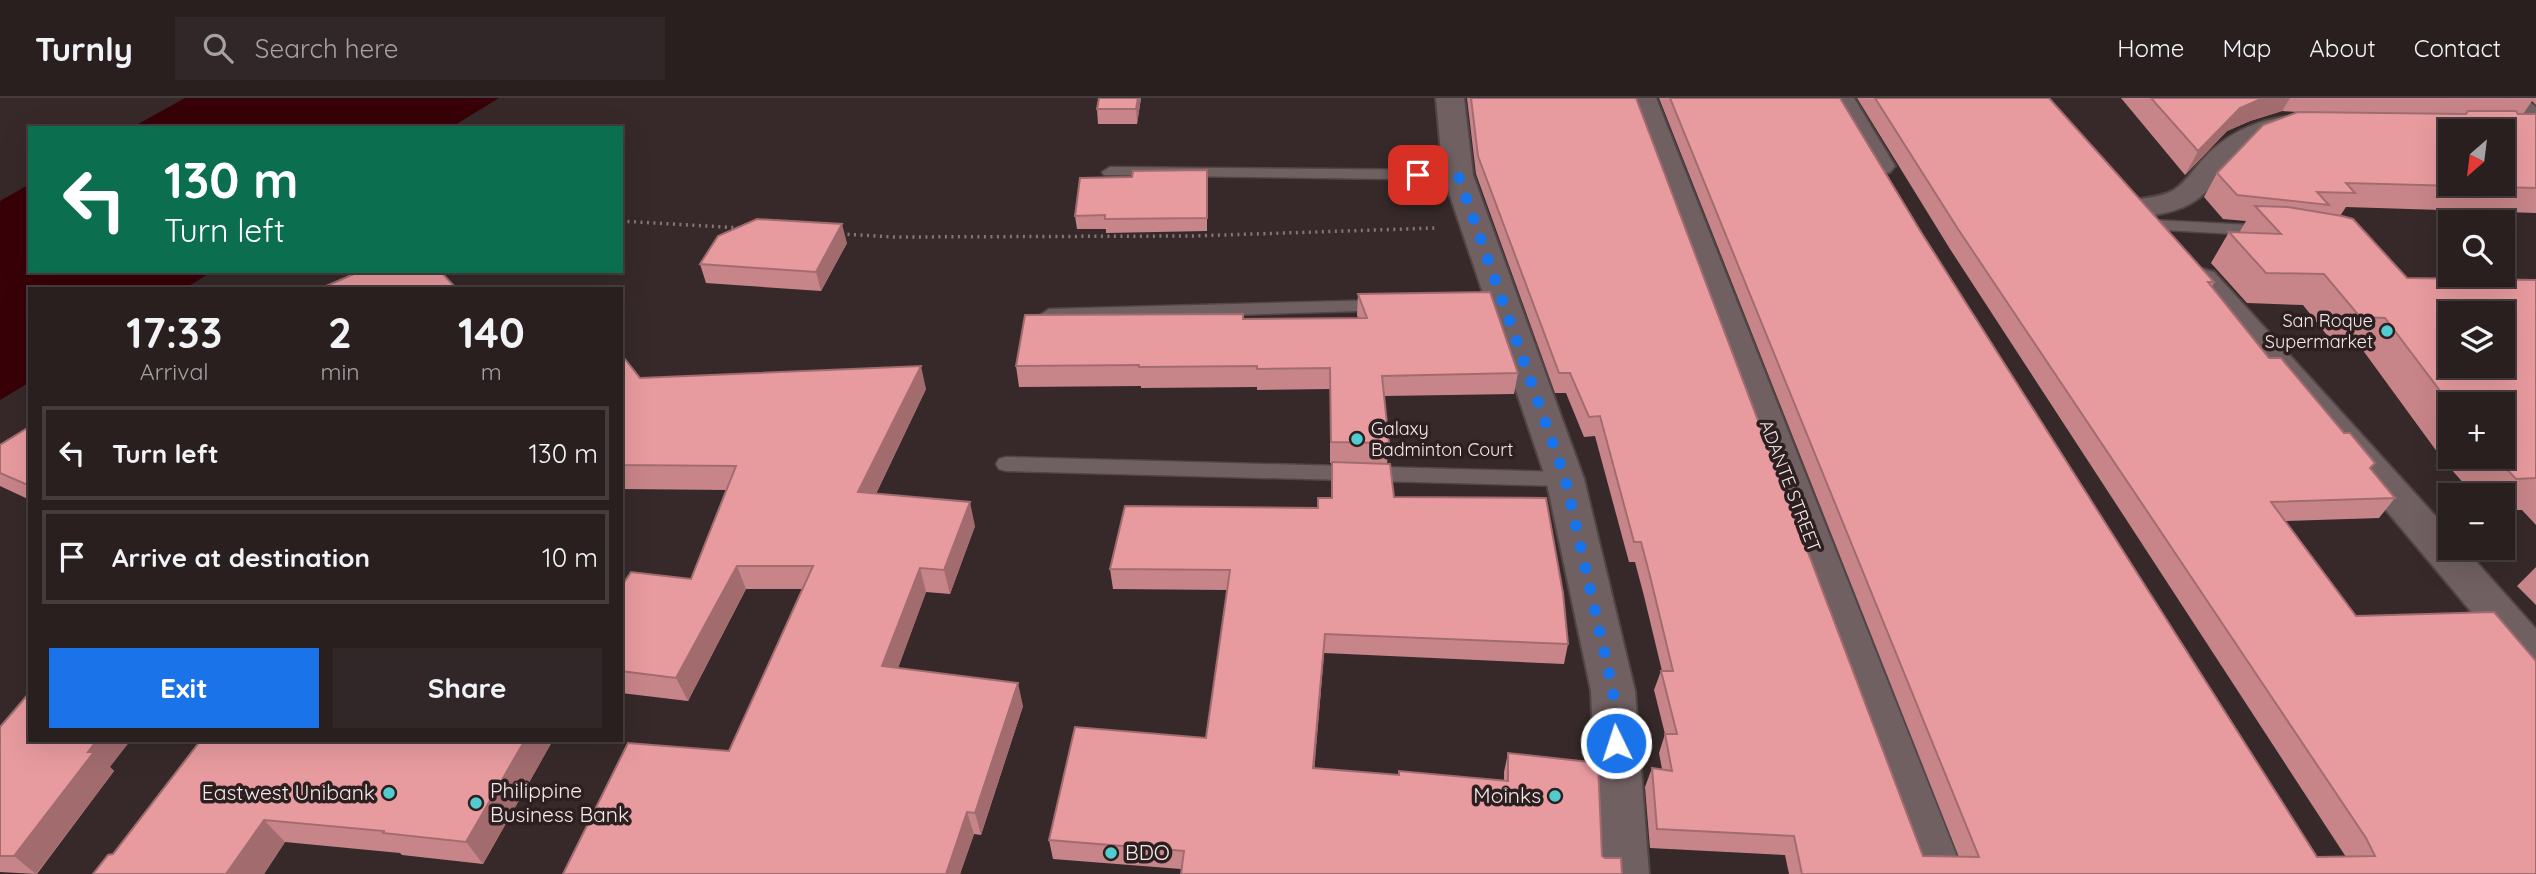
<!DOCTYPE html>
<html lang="en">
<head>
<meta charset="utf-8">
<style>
	:root { --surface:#291f1f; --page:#312728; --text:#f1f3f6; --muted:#a5a2a4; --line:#453d3d; --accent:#1a73e8 }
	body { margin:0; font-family:Quicksand,sans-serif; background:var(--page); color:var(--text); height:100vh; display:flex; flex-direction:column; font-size:26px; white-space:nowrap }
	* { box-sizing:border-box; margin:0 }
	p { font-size:23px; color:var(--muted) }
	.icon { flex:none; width:38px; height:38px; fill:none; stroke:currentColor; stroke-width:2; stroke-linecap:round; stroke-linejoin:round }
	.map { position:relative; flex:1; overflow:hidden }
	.sheet { position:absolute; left:28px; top:189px; width:595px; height:455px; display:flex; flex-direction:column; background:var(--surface); border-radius:0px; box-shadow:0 7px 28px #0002,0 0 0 2px var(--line) }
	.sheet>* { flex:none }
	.top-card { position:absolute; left:28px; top:28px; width:595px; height:147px; border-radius:0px; box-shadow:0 7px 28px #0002,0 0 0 2px var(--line); background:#0b6e4f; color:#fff; overflow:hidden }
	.needle { width:46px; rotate:208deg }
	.tools { position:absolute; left:2438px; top:21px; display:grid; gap:14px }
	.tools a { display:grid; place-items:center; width:77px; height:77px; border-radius:0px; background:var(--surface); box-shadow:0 7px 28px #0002,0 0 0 2px var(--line); font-size:35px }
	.pin { position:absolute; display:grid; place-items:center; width:60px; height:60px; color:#fff; margin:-30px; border-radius:14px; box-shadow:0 4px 10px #0006 }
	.me { position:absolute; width:77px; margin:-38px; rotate:356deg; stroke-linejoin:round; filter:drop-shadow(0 0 5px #0008) }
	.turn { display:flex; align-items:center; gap:24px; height:147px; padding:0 21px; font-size:32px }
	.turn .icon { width:91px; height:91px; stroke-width:2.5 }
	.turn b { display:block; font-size:49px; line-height:60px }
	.eta { display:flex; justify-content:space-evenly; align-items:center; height:119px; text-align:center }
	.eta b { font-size:42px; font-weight:700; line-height:49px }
	.button { display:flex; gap:14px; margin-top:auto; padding:14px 21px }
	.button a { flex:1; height:80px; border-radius:0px; background:var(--accent); color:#fff; font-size:28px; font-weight:700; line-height:80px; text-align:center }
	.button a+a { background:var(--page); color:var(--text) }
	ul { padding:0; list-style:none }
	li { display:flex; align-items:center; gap:21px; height:94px; margin:0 14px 10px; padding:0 7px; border:4px solid var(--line); border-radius:0px }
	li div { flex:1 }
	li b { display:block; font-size:26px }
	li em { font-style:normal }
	header { display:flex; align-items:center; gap:42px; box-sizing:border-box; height:98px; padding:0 35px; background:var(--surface); border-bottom:2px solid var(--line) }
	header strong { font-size:33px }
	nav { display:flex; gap:38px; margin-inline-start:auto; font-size:24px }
	.search { width:490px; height:63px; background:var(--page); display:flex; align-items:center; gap:18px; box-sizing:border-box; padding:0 24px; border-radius:0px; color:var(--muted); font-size:26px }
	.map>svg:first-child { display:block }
	.water { fill:#380008 }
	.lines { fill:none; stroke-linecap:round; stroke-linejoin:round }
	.lane-casing { stroke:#514546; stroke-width:3 }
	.street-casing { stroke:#514546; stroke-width:4 }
	.secondary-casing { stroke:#514546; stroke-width:4 }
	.path { stroke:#837777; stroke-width:3.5; stroke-dasharray:2 4.5; stroke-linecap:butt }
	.lane { fill:#716061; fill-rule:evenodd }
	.street { fill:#716061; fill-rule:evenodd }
	.secondary { fill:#716061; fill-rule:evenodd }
	.wall { fill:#c88589; fill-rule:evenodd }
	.shaded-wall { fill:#a26c6f }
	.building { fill:#e89b9f; stroke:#a26c6f; stroke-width:2; fill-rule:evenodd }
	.route { stroke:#1a73e8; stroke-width:12; stroke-dasharray:0 21.6 }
	.poi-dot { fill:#52cdcf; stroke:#2d1f20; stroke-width:2.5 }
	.labels { text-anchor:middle; stroke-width:7; stroke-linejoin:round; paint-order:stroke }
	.poi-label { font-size:18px; fill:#f4eaea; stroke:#2d1f20; text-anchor:end }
	.street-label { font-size:18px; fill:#f4eaea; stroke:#2d1f20 }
	.near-poi-label { font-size:21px; fill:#f4eaea; stroke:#2d1f20; text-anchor:start }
</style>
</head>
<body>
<header>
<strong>Turnly</strong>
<div class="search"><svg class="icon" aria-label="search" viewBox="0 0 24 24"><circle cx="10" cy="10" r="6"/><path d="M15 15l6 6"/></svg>Search here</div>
<nav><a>Home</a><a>Map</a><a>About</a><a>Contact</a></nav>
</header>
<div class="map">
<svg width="2536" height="776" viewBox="0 0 2536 776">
	<rect width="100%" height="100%" fill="#372929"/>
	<path class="water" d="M 185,0 L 499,0 L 450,30 L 131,30 Z
		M 30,86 L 30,173 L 213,173 L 184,191 L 30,191 L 30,284 L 0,302 L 0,103 Z"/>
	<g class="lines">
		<defs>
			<path id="lane" d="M 2507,0 L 2524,0 L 2536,9 L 2536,22 L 2531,20 Z
				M 1110,69 L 1458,72 L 1466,77 L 1458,82 L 1104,77 L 1102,74 Z
				M 2153,122 L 2271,128 L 2280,133 L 2271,138 L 2147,131 L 2144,127 L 2147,123 Z
				M 1384,202 L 1393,208 L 1390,212 L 1049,223 L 1040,217 L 1049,211 Z
				M 1006,359 L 1565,374 L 1572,376 L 1575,381 L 1572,386 L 1565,388 L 1006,373 L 999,371 L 996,366 L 999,361 Z"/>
			<path id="street" d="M 1436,0 L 1464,0 L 1473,77 L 1584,381 L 1635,593 L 1649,776 L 1599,776 L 1591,593 L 1546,381 L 1443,77 Z
				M 1628,0 L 1656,0 L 1964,776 L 1914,776 Z"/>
			<path id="secondary" d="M 1826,0 L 1854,0 L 1895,68 L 1890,74 L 1880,77 L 1870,74 Z
				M 2310,17 L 2320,20 L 2324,26 L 2320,32 C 2298,37 2277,33 2257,45 C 2216,68 2217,104 2164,115 C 2151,118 2140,120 2127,117 L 2123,110 L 2127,103 C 2142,100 2160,100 2174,92 C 2186,84 2194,71 2204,60 C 2234,29 2267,18 2310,17 Z
				M 2202,171 L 2214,174 L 2450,434 L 2450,450 L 2464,450 L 2536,531 L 2536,578 L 2521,573 L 2339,356 L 2190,188 L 2186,181 L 2190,174 Z"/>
		</defs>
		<use href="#lane" class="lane-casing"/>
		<use href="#street" class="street-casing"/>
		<use href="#secondary" class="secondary-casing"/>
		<path class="path" d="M 621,123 L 741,130
			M 841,136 L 895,139 L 1193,138 L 1437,130"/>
		<use href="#lane" class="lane"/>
		<use href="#street" class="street"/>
		<use href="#secondary" class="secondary"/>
	</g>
	<path class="wall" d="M 1099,0 L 1141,0 L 1137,26 L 1098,26 L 1097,11 Z
		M 1467,0 L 1636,0 L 1923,758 L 1959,759 L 1659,0 L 1840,0 L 1921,134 L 2317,759 L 2346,759 L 1950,151 L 1857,0 L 2049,0 L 2214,184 L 2212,189 L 2269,260 L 2344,335 L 2375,365 L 2370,371 L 2395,400 L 2379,420 L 2285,423 L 2356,518 L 2536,776 L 1789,776 L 1785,757 L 1650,750 L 1645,689 L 1652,670 L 1662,671 L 1659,655 L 1665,636 L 1654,592 L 1661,573 L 1662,573 L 1644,498 L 1635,464 L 1629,464 L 1595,338 L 1584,339 L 1566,295 L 1555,295 L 1476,76 Z
		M 2121,0 L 2536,0 L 2536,7 L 2532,3 L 2523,16 L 2536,16 L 2536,115 L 2346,109 L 2340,118 L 2407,180 L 2536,182 L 2536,427 L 2522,412 L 2502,412 L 2502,397 L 2474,397 L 2443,362 L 2362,251 L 2338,251 L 2303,207 L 2247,205 L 2211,165 L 2229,134 L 2239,135 L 2246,123 L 2223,121 L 2204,99 L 2217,75 L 2298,14 L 2282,13 L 2250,23 L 2227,33 L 2185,77 ZM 2450,306 L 2502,359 L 2450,359 Z
		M 1207,72 L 1207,133 L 1106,135 L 1106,131 L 1077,131 L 1075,118 L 1132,79 Z
		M 847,145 L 821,193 L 706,185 L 700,166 Z
		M 1358,196 L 1518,275 L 1514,296 L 1384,298 L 1389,345 L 1387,366 L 1394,399 L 1568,546 L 1564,566 L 1324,555 L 1314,670 L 1398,677 L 1504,682 L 1504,674 L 1508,655 L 1598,665 L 1181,771 L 1053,761 L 1049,742 L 1206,640 L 1227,492 L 1113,491 L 1110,471 L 1317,410 L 1318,400 L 1331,400 L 1332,365 L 1330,365 L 1330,291 L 1257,292 L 1257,289 L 1141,290 L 1141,288 L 1019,289 L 1016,268 L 1243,221 L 1358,220 L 1357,217 Z
		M 621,256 L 640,280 L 926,291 L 876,396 L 975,428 L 950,496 L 926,494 L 898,570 L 1023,608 L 981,737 L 974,736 L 960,776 L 563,776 L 729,653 L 802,491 L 746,491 L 688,603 L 621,595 L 621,486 L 691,481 L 726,392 L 621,391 Z
		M 30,329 L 30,402 L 0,388 L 0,347 Z
		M 2536,469 L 2536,507 L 2517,488 Z
		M 0,629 L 110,669 L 114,673 L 37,776 L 0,774 Z
		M 201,642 L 553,642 L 483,766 L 402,757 L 400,755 L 285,744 L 264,776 L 93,776 L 113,756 Z"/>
	<path class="shaded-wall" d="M 1138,0 L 1141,0 L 1137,26 L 1136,11 Z
		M 2263,0 L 2290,0 L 2282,13 L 2250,23 L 2227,33 L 2185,77 L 2198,53 L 2240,10 Z
		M 842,126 L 847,145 L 821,193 L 816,174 Z
		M 921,268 L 926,291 L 865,418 L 858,394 Z
		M 970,404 L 975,428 L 950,496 L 944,472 Z
		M 737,468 L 746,491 L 688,603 L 676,580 Z
		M 920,470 L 926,494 L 890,592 L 882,568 Z
		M 1325,536 L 1324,555 L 1313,689 L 1313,670 Z
		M 1018,585 L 1023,608 L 981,737 L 975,715 Z
		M 97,642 L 131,642 L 110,669 L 114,673 L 36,776 L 14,758 L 88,654 Z
		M 525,642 L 553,642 L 483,766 L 466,744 Z
		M 967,714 L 974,736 L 960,776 L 946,776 Z
		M 264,722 L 285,744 L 264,776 L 226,776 Z"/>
	<path class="building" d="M 1099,0 L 1138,0 L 1136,11 L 1097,11 Z
		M 1471,0 L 1636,0 L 1923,758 L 1979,759 L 1670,0 L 1840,0 L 1921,134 L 2317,759 L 2375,758 L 2366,740 L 1958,131 L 1875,0 L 2049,0 L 2214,184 L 2208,184 L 2269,260 L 2281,260 L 2344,335 L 2350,335 L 2375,365 L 2370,370 L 2395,400 L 2271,404 L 2356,518 L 2494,514 L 2536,563 L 2536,776 L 1802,776 L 1794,738 L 1657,731 L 1652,670 L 1672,673 L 1665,636 L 1677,636 L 1661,573 L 1673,573 L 1650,478 L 1641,444 L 1634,444 L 1600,318 L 1589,319 L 1570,275 L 1559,275 L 1478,58 Z
		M 2151,0 L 2263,0 L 2240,10 L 2198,53 Z
		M 2468,13 L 2516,13 L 2518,16 L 2536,16 L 2536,90 L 2346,85 L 2355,95 L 2317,94 L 2329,107 L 2237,97 L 2217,75 L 2263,27 L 2298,14 L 2466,16 ZM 2450,33 L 2502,33 L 2502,86 L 2450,86 Z
		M 1207,72 L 1207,120 L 1105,121 L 1105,117 L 1075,118 L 1080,80 L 1132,79 L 1133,73 Z
		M 2255,108 L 2288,109 L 2342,118 L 2353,121 L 2407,180 L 2536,182 L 2536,380 L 2516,381 L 2495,359 L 2502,359 L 2502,306 L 2450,306 L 2385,220 L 2360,219 L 2324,176 L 2266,175 L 2229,134 L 2281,136 ZM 2450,215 L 2502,215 L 2502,268 L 2450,268 Z
		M 757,121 L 842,126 L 816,174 L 700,166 L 718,138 Z
		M 361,173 L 440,173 L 457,191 L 319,191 Z
		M 1490,194 L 1518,275 L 1382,278 L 1389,345 L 1331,344 L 1330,270 L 1257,271 L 1257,268 L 1139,269 L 1139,267 L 1016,268 L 1025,217 L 1243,216 L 1243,221 L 1367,220 L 1358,196 Z
		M 621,256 L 640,280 L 921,268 L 858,394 L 970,404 L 944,472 L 920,470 L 882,568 L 1018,585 L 975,715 L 967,714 L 946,776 L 563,776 L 628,645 L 729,653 L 813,468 L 737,468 L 676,580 L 621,573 L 621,486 L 623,486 L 631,474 L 691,481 L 736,368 L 621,367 Z
		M 29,329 L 30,329 L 30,388 L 0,375 L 0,347 Z
		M 1332,364 L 1390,366 L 1394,399 L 1546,400 L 1563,495 L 1568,546 L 1325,536 L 1313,670 L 1399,677 L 1399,673 L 1508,683 L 1508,655 L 1598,665 L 1602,758 L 1605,760 L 1621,760 L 1622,776 L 1181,776 L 1184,753 L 1049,742 L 1075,629 L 1206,640 L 1230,472 L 1110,471 L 1125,408 L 1318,410 L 1318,400 L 1332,400 Z
		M 30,594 L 30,642 L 97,642 L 88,654 L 94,654 L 14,758 L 0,758 L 0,629 Z
		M 201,642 L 525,642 L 466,744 L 383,735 L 384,733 L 264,722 L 226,776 L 93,776 L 108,757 L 113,756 Z"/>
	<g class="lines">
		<path class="route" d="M 1418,77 L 1458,77 L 1565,380 L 1613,593 L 1616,645"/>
	</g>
	<g class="poi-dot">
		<circle cx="2387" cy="233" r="7"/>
		<circle cx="1357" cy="341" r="7"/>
		<circle cx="389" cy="695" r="7"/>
		<circle cx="1555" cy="698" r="7"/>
		<circle cx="476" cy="705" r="7"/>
		<circle cx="1111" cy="755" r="7"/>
	</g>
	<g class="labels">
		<g class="poi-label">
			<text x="2373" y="229">San Roque<tspan x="2373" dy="21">Supermarket</tspan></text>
			<text x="1371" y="337" text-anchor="start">Galaxy<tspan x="1371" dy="21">Badminton Court</tspan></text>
		</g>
		<g class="street-label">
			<text transform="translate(1790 388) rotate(69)" y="6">ADANTE STREET</text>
		</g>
		<g class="near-poi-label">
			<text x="490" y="700">Philippine<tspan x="490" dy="24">Business Bank</tspan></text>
			<text x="375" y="702" text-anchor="end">Eastwest Unibank</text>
			<text x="1541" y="705" text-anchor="end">Moinks</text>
			<text x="1125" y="762">BDO</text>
		</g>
	</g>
</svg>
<div class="tools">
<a><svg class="needle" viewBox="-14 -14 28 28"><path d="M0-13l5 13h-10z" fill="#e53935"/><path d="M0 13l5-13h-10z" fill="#a5a2a4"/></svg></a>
<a><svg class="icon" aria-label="search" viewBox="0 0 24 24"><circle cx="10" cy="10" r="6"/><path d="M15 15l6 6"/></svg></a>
<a><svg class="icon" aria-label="layers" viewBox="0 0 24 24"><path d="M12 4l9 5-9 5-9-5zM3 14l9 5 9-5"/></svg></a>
<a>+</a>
<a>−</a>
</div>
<div class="pin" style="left:1418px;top:77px;background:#d93025"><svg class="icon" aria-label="arrive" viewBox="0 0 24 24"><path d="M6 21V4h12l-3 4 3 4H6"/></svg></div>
<svg class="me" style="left:1616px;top:645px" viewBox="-20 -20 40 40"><circle r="17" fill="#1a73e8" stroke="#fff" stroke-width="3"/><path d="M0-11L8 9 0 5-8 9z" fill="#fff"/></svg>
<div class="top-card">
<div class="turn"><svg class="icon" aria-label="left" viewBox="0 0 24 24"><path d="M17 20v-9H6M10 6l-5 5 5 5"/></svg><div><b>130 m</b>Turn left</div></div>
</div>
<section class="sheet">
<div class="eta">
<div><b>17:33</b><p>Arrival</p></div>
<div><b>2</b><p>min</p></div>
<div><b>140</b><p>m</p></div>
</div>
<ul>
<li><svg class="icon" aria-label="left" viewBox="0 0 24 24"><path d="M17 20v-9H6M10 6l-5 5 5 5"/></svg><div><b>Turn left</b></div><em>130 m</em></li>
<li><svg class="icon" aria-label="arrive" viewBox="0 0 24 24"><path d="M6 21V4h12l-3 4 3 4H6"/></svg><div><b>Arrive at destination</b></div><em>10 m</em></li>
</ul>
<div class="button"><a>Exit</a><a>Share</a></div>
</section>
</div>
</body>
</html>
